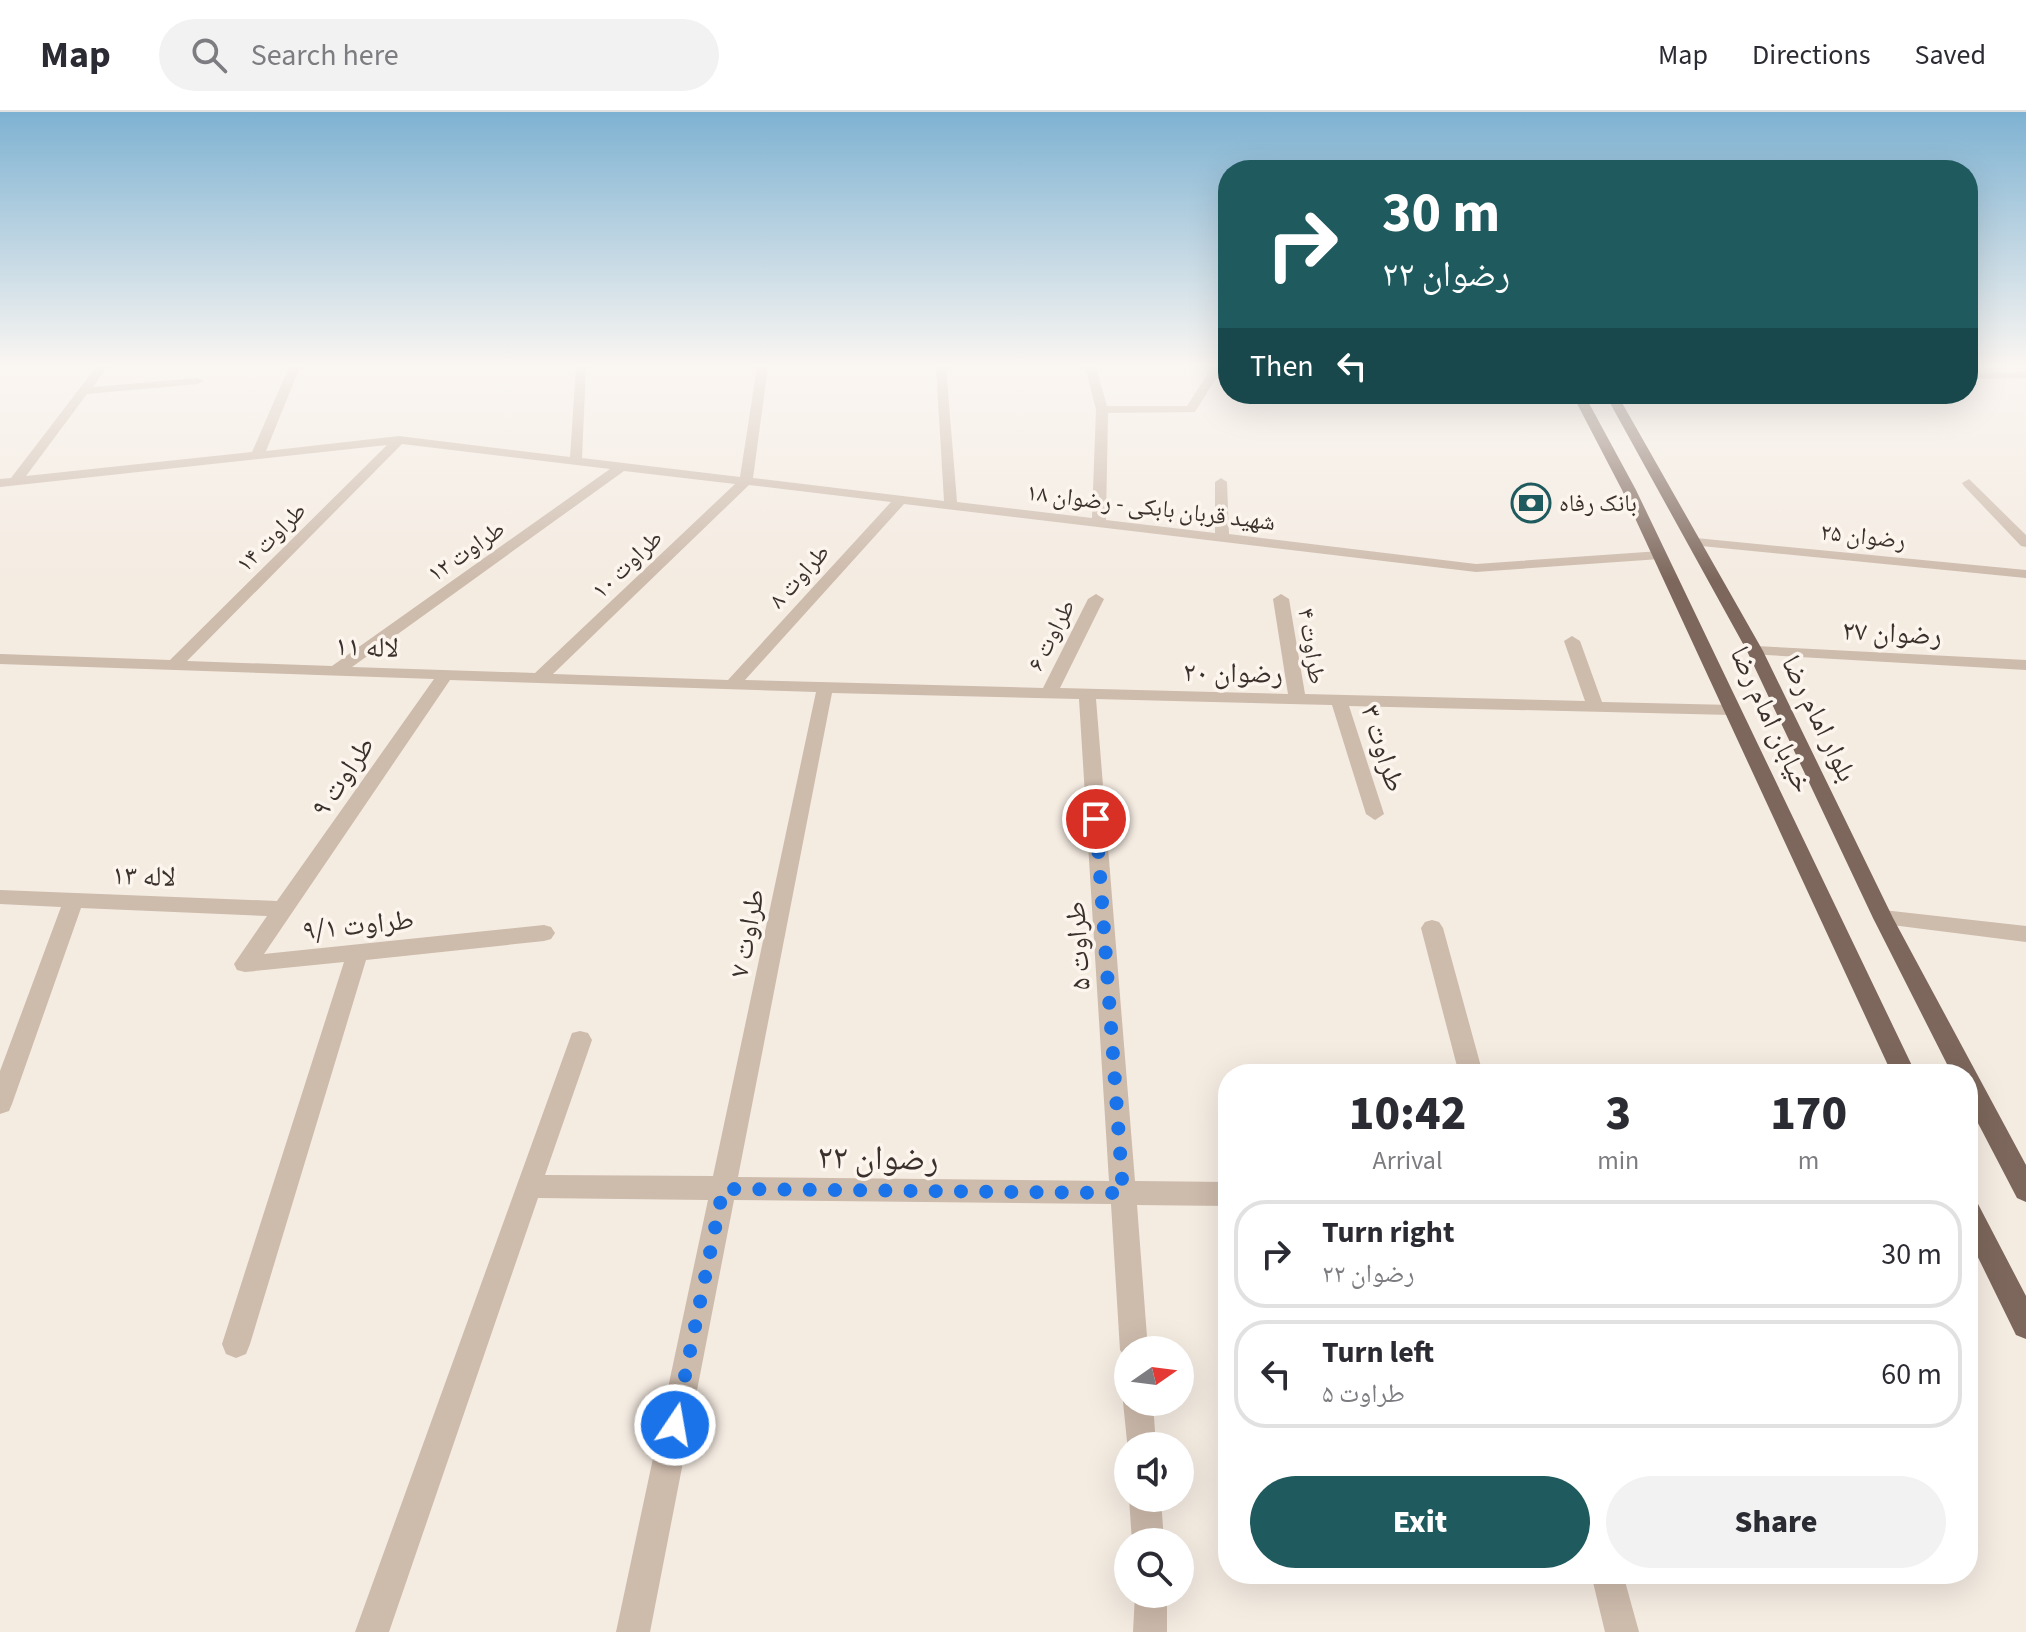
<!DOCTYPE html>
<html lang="en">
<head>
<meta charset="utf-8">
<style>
	:root { --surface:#fff; --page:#f2f2f3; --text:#2b2b33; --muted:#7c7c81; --line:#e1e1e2; --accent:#1f5a5e }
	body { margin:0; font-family:"Source Sans 3","Noto Naskh Arabic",sans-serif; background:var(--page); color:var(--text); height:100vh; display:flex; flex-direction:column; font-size:30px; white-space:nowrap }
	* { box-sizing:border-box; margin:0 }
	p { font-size:26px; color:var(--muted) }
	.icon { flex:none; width:44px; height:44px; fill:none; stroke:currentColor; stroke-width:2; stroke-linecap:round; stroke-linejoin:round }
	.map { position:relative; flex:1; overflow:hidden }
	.sheet { position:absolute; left:1218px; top:952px; width:760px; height:520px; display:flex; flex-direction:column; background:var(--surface); border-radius:32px; box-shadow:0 8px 32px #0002 }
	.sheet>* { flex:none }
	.guide { position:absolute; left:1218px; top:48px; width:760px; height:244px; border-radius:32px; box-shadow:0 8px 32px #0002; background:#1f5a5e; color:#fff; overflow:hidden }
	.needle { width:52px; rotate:76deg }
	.tools { position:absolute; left:1114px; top:1224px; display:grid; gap:16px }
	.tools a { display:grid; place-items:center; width:80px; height:80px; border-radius:50%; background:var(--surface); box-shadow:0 8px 32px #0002; font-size:40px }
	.pin { position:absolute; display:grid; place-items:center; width:68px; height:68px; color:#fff; margin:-34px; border:4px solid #fff; border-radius:50%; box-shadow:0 2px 8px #0007 }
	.me { position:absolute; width:88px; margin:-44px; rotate:12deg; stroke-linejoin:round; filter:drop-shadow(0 0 6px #0008) }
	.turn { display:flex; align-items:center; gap:28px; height:168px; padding:0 32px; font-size:36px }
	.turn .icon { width:104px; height:104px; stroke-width:2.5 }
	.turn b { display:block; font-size:56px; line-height:68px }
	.then { display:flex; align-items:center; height:76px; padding:0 32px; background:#0003; gap:16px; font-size:30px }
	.eta { display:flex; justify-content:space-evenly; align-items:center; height:136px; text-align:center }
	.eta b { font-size:48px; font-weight:800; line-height:56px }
	.cta { display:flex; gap:16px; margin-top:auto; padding:16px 32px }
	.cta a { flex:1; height:92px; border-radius:48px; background:var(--accent); color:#fff; font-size:32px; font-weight:800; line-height:92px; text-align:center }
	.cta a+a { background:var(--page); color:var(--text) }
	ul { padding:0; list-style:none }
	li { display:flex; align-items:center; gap:24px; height:108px; margin:0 16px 12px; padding:0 16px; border:4px solid var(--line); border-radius:32px }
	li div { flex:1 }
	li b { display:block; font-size:30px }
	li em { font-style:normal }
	header { display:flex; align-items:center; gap:48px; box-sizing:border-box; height:112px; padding:0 40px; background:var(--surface); border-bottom:2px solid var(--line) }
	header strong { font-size:38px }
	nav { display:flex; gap:44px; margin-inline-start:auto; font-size:28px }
	.search { width:560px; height:72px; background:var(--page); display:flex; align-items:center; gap:20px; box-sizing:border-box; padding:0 28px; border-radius:44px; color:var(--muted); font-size:30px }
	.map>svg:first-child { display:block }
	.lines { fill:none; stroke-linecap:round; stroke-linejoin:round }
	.minor { fill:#cdbbac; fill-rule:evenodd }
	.major { fill:#7d675c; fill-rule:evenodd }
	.route { stroke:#1a73e8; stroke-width:14; stroke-dasharray:0 25.2 }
	.labels { text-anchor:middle; stroke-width:7; stroke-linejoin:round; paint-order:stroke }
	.far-poi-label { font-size:24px; fill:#3b302b; stroke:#fbf5ee; text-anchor:start }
	.far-street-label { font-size:24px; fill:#3b302b; stroke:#fbf5ee }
	.street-label { font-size:28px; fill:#3b302b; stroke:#fbf5ee }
	.near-street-label { font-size:34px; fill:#3b302b; stroke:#fbf5ee }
</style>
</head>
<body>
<header>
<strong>Map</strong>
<div class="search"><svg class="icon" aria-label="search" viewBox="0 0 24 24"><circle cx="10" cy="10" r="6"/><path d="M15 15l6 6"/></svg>Search here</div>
<nav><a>Map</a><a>Directions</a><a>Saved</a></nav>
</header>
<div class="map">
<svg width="2026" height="1520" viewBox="0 0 2026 1520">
	<rect width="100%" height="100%" fill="#f4ebe1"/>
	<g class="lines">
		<path class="minor" d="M 96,255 L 107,255 L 93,275 L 198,266 L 204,269 L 198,272 L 87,282 L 26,364 L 252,340 L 289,255 L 300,255 L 266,339 L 399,324 L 570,345 L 576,255 L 586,255 L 582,346 L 740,365 L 757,255 L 768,255 L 753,366 L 944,389 L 936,255 L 946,255 L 957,390 L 1092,406 L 1096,297 L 1085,255 L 1096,255 L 1107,294 L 1187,294 L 1212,255 L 1223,255 L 1195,300 L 1108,301 L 1106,408 L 1215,421 L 1215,370 L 1221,366 L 1227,370 L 1229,422 L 1476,452 L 1660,439 L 1667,443 L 1660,447 L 1476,460 L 904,392 L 745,568 L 1043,576 L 1088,487 L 1096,482 L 1104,487 L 1060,576 L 1288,582 L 1273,487 L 1281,482 L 1289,487 L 1305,582 L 1585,589 L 1564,529 L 1572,524 L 1580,529 L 1602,590 L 1732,593 L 1741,598 L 1732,603 L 1349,594 L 1384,702 L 1375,708 L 1366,702 L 1332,593 L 1096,587 L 1135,1069 L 1228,1070 L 1228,1094 L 1137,1093 L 1148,1238 L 1128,1238 L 1128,1250 L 1120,1238 L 1111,1092 L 734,1088 L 650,1520 L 616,1520 L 708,1088 L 538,1086 L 389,1520 L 355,1520 L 572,921 L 580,919 L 588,921 L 592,928 L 545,1063 L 713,1064 L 816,580 L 450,568 L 264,842 L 544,813 L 551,815 L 555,821 L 551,827 L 544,829 L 366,848 L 250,1232 L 246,1242 L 236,1246 L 226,1242 L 222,1232 L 344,850 L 245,860 L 237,858 L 234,852 L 267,804 L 81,796 L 12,992 L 9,999 L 0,1002 L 0,959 L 61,795 L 0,792 L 0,778 L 277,789 L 434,567 L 0,552 L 0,542 L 170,548 L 387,333 L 0,375 L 0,367 L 11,366 ZM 402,332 L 610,357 L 332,554 L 187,549 ZM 624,359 L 735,372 L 535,561 L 352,555 ZM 749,373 L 891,390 L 728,568 L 553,562 ZM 832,581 L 1079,587 L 1109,1069 L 738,1065 Z
			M 2026,260 L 2026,266 L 1968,267 L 1968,261 Z
			M 1969,367 L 2026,423 L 2026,435 L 2021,434 L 1964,374 L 1962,371 Z
			M 1696,426 L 2026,458 L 2026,466 L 1691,433 L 1689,430 Z
			M 1755,534 L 2026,548 L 2026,558 L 1749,542 L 1749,536 Z
			M 1883,798 L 2026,814 L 2026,830 L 1876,811 L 1873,806 L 1876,801 Z
			M 1432,808 L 1439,810 L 1443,816 L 1483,962 L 1459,962 L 1421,816 L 1425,810 Z
			M 1128,1279 L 1128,1290 L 1153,1290 L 1156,1334 L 1128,1334 L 1128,1339 L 1123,1290 Z
			M 1129,1386 L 1161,1386 L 1164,1430 L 1132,1430 Z
			M 1591,1462 L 1623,1462 L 1639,1520 L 1605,1520 Z
			M 1135,1482 L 1167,1482 L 1167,1520 L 1133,1520 Z"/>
		<path class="major" d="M 1572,282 L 1584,282 L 1636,378 L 1916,962 L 1892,962 L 1622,378 Z
			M 1605,282 L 1617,282 L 1763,539 L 1893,806 L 2026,1053 L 2026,1090 L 2017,1086 L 1968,992 L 1968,962 L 1952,962 L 1873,806 L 1747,539 Z
			M 1968,1086 L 1977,1090 L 2026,1184 L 2026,1227 L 2016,1223 L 1968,1125 Z"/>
	</g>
	<linearGradient id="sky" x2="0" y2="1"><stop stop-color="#7eb2d2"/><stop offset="0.54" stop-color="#faf6f2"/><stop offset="1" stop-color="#faf6f2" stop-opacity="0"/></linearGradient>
	<rect width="2026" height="468" fill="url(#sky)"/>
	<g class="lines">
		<path class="route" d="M 675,1313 L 723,1077 L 1123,1081 L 1096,707"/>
	</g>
	<defs>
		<symbol id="bank-ring" viewBox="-11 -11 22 22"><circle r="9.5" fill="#fbf5ee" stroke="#1f5a5e" stroke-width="1.5"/><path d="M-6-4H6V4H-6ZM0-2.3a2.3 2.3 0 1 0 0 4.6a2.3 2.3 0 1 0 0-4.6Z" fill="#1f5a5e"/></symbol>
	</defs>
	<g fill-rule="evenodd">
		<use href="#bank-ring" x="1509" y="369" width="44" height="44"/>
	</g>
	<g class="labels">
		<g class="far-poi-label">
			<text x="1559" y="399">بانک رفاه</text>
		</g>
		<g class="far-street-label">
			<text transform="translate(1151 395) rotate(7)" y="8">شهید قربان بابکی - رضوان ۱۸</text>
			<text transform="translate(1863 424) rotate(6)" y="8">رضوان ۲۵</text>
			<text transform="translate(271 425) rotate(-45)" y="8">طراوت ۱۴</text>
			<text transform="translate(466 439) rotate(-35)" y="8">طراوت ۱۲</text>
			<text transform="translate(627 452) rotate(-44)" y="8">طراوت ۱۰</text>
			<text transform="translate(799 464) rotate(-48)" y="8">طراوت ۸</text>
			<text transform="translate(1051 523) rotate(-63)" y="8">طراوت ۶</text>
			<text transform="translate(1312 534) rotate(81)" y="8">طراوت ۴</text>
		</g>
		<g class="street-label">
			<text transform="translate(1892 520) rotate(3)" y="10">رضوان ۲۷</text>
			<text transform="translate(367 534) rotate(2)" y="10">لاله ۱۱</text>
			<text transform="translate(1233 560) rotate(1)" y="10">رضوان ۲۰</text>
			<text transform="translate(1820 606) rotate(64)" y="10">بلوار امام رضا</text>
			<text transform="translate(1772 607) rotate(65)" y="10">خیابان امام رضا</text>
			<text transform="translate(1384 636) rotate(72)" y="10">طراوت ۳</text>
			<text transform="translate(342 664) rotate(-56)" y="10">طراوت ۹</text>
			<text transform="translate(144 763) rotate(2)" y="10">لاله ۱۳</text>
			<text transform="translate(358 812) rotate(-6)" y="10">طراوت ۹/۱</text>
			<text transform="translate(746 821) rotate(-79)" y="10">طراوت ۷</text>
			<text transform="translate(1077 834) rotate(-94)" y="10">طراوت ۵</text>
		</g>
		<g class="near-street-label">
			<text transform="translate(878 1045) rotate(1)" y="12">رضوان ۲۲</text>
		</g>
	</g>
</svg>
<div class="tools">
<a><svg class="needle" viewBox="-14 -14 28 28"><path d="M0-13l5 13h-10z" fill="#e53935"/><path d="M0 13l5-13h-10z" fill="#7c7c81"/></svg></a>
<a><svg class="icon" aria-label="sound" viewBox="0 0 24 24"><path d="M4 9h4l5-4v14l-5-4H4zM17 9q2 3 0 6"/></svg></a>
<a><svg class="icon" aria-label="search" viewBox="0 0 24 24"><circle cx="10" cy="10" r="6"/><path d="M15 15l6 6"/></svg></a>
</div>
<div class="pin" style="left:1096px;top:707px;background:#d93025"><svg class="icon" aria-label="arrive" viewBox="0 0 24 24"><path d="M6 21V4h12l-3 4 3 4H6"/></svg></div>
<svg class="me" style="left:675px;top:1313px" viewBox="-20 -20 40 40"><circle r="17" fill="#1a73e8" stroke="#fff" stroke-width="3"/><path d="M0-11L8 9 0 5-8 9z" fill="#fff"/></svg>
<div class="guide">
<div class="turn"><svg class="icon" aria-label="right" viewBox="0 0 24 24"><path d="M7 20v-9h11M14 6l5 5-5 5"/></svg><div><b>30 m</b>رضوان ۲۲</div></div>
<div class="then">Then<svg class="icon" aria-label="left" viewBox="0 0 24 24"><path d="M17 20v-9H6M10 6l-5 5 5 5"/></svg></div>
</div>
<section class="sheet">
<div class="eta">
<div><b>10:42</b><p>Arrival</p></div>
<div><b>3</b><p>min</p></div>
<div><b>170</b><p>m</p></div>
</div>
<ul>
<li><svg class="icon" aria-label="right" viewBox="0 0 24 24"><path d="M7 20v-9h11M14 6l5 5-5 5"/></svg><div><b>Turn right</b><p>رضوان ۲۲</p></div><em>30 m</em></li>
<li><svg class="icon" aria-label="left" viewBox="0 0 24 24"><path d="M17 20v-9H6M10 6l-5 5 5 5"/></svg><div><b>Turn left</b><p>طراوت ۵</p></div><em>60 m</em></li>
</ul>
<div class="cta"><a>Exit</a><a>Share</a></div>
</section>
</div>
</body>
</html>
